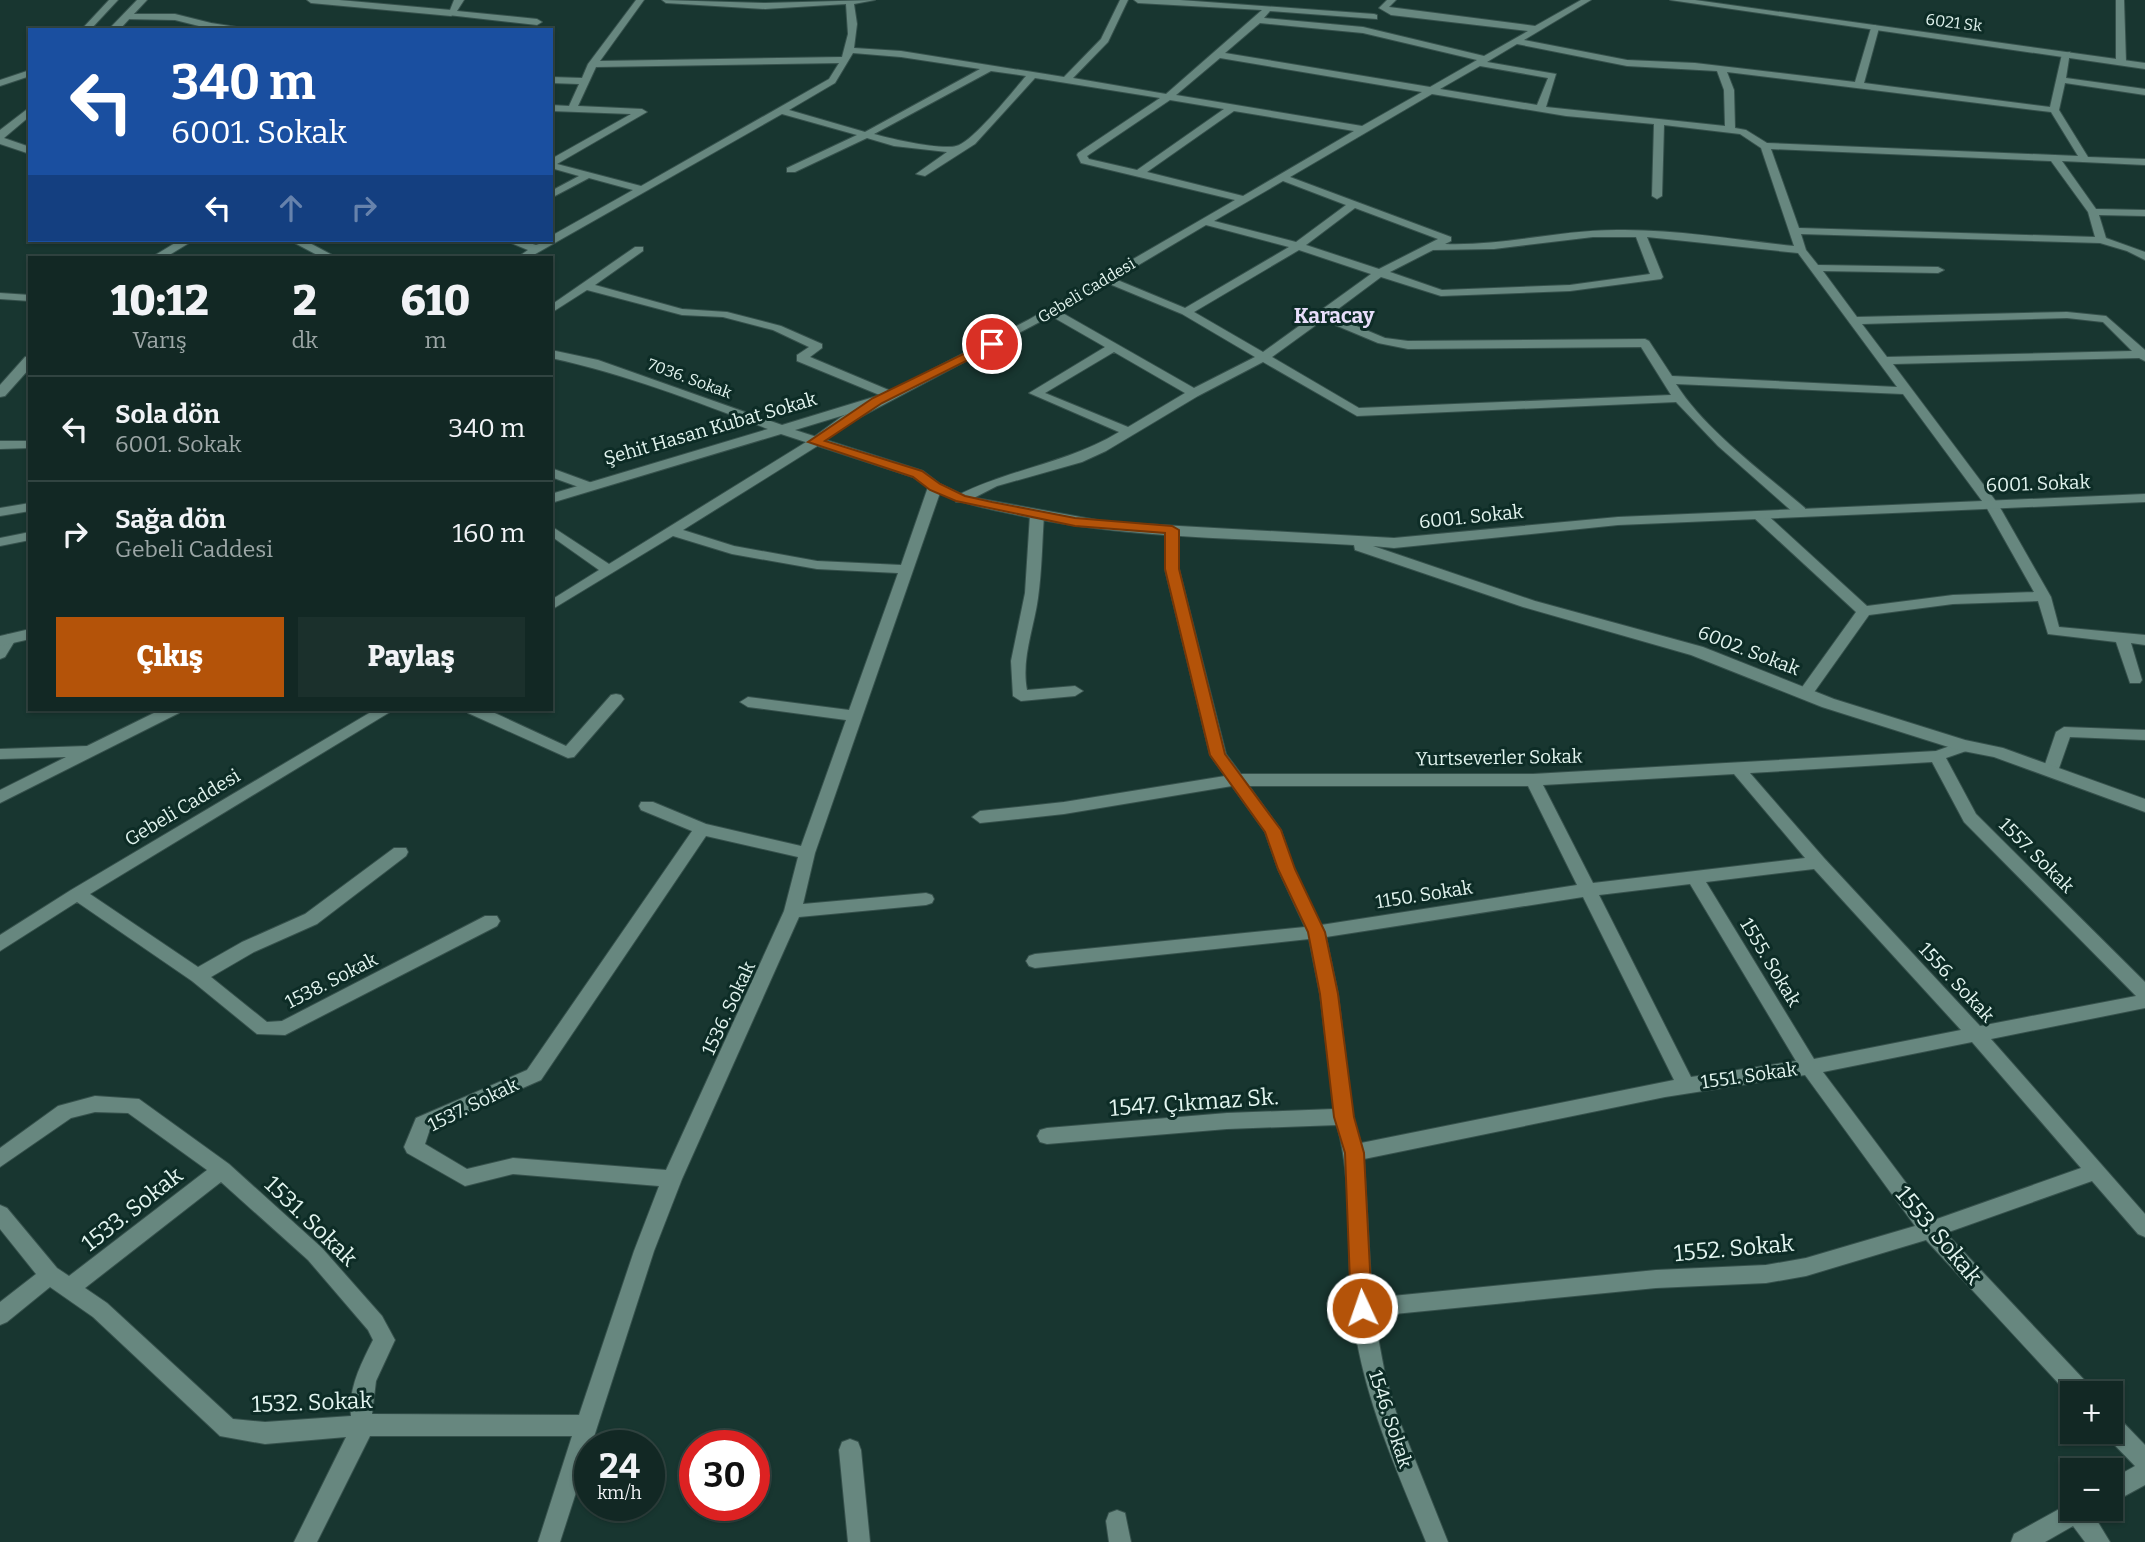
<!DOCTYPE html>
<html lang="tr">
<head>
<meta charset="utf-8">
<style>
	:root { --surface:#122824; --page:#1b302c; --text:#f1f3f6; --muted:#9ca6a6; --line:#314441; --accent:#b45309 }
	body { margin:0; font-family:Bitter,serif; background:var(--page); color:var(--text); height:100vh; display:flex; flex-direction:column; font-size:26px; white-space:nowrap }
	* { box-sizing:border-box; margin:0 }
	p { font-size:23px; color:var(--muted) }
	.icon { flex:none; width:38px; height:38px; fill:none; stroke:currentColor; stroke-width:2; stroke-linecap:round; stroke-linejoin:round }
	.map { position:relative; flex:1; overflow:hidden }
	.panel { position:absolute; left:28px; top:256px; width:525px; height:455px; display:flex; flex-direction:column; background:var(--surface); border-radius:0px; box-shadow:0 2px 5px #0004,0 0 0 2px var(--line) }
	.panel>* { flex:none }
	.banner { position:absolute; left:28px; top:28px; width:525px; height:214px; border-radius:0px; box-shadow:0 2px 5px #0004,0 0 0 2px var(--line); background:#1a4fa0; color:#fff; overflow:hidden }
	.controls { position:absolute; left:2060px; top:1381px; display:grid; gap:14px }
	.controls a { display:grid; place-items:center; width:63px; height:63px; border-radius:0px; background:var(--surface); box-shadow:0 2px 5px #0004,0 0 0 2px var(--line); font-size:35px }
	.speed { position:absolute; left:574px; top:1430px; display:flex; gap:14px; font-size:35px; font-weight:700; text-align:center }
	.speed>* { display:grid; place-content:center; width:91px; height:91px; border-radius:50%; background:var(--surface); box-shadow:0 2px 5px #0004,0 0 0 2px var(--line); line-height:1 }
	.speed small { font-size:18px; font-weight:400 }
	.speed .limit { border:10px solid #d22; background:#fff; color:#111 }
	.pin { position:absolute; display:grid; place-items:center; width:60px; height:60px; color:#fff; margin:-30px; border:4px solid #fff; border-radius:50%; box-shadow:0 2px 7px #0007 }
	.me { position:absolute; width:77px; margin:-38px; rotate:357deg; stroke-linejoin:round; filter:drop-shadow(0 0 5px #0008) }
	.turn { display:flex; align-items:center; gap:24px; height:147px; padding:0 28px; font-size:32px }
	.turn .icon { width:91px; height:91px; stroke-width:2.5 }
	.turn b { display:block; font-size:49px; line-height:60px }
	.lanes { display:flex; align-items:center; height:66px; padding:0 28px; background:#0003; justify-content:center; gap:35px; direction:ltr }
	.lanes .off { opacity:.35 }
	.eta { display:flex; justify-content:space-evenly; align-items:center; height:119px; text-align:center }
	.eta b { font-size:42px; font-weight:800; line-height:49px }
	.primary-button { display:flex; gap:14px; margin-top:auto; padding:14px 28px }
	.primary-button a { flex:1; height:80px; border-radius:0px; background:var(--accent); color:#fff; font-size:28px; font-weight:800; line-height:80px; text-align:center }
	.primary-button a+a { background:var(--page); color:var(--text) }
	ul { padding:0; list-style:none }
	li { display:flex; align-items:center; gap:21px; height:105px; padding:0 28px; border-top:2px solid var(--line) }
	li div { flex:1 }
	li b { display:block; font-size:26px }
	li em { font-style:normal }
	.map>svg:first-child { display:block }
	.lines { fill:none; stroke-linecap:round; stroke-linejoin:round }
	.minor-casing { stroke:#36514c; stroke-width:2 }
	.tertiary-casing { stroke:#36514c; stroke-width:2 }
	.minor { fill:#67877f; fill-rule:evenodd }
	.tertiary { fill:#67877f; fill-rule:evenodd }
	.route { fill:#b45309; stroke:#753606; stroke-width:2 }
	.labels { text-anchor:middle; stroke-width:6; stroke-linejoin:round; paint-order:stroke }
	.far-street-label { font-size:16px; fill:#e2f4ef; stroke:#0d2c26 }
	.street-label { font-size:19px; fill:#e2f4ef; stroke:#0d2c26 }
	.far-district-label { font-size:21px; font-weight:bold; fill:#e7defa; stroke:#0d2c26 }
	.near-street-label { font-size:23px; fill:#e2f4ef; stroke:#0d2c26 }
</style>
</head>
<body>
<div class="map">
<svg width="2145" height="1542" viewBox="0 0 2145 1542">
	<rect width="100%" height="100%" fill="#183630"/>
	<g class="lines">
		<defs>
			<path id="minor" d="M 109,0 L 118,0 L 90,30 L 81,30 Z
				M 307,0 L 339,0 L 451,10 L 455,13 L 451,16 L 311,3 Z
				M 636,0 L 644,0 L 600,61 L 842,57 L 848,34 L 846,4 L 765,9 L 666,3 L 662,0 L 765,3 L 875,0 L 854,4 L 857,24 L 854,48 L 901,51 L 1064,77 L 1101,39 L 1120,0 L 1128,0 L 1108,42 L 1073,78 L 1166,94 L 1262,10 L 1138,3 L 1134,0 L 1180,0 L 1374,14 L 1377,15 L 1377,19 L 1270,11 L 1264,18 L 1363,27 L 1484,56 L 1528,31 L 1391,15 L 1379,8 L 1387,0 L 1396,0 L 1389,7 L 1535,26 L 1581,0 L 1591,0 L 1524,40 L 1627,60 L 1695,63 L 1855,82 L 1871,28 L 1875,25 L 1879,28 L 1864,83 L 2050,107 L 2062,54 L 2070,52 L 2066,78 L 2145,89 L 2145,95 L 2065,83 L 2059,110 L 2088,157 L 2145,159 L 2145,165 L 2062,161 L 2096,209 L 2145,210 L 2145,216 L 2099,215 L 2106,238 L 2145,252 L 2145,260 L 2127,251 L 2100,243 L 1801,234 L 1806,250 L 1818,265 L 1938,267 L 1944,270 L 1938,273 L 1823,271 L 1857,317 L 2067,312 L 2106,316 L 2145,350 L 2145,361 L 2139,358 L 1893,364 L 1998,504 L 2051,597 L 2059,627 L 2145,635 L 2145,645 L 2131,643 L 2142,680 L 2140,683 L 2130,683 L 2116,642 L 2048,634 L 2038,601 L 1953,604 L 1869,615 L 1810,698 L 1800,698 L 1797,694 L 1800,690 L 1856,612 L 1754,518 L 1754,512 L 1764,512 L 1867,606 L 1953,595 L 2034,592 L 1985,505 L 1903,394 L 1676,384 C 1706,431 1763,472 1805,508 L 1805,514 L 1795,514 L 1718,446 L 1676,402 L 1357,416 L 1263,362 L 1198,396 L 1106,451 L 1082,462 L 997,486 L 966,502 L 956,502 L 956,496 C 1009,469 1068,463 1119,432 L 1029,393 L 1105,347 L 1051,316 L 849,423 L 819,445 L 683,530 L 734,546 L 817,561 L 901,565 L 928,487 L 935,483 L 942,487 L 815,853 L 803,904 L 926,893 L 932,895 L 934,899 L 932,903 L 926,905 L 799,917 L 682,1179 L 654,1251 L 560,1542 L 538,1542 L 572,1436 L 370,1436 L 317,1542 L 294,1542 L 346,1437 L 265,1444 L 220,1436 L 93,1317 L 50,1287 L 7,1322 L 0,1325 L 0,1302 L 36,1274 L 0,1229 L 0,1205 L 7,1208 L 57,1268 L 69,1276 L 207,1170 L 128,1113 L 95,1112 L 71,1118 L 0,1167 L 0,1148 L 58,1106 L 95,1096 L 139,1099 L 229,1164 L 322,1248 L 382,1316 L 395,1340 L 376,1381 L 372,1414 L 579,1415 L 634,1251 L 659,1186 L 513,1174 L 465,1186 L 407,1153 L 404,1147 L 416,1118 L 527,1070 L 692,831 L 641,810 L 639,806 L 641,802 L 653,802 L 706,824 L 801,846 L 846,720 L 748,707 L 740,702 L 748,697 L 849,710 L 898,573 L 817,569 L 732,554 L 673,536 L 551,610 L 551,600 L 599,570 L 551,536 L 551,526 L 609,564 L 811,439 L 841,417 L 882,396 L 797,361 L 797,355 L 809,347 L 773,330 L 723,317 L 682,315 L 587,290 L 551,313 L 551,305 L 635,247 L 643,247 L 643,251 L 595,285 L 682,309 L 727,312 L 781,326 L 822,344 L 822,348 L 810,357 L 891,391 L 1028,320 L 1235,200 L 1081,163 L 1077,155 L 1078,153 L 1160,98 L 1035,78 L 975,144 L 925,176 L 916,174 L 947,152 L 894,146 L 867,138 L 795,172 L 787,172 L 787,168 L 857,135 L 782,114 L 530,257 L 518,257 L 528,250 L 504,240 L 519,240 L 536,245 L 551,240 L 551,236 L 633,190 L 589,178 L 551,198 L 551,191 L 579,176 L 551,168 L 551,159 L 631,114 L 551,111 L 551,105 L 569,106 L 579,84 L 551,83 L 551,77 L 582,78 L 588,64 ZM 1260,23 L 1363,33 L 1477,60 L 1430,87 L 1225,53 ZM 1517,44 L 1627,66 L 1717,71 L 1724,90 L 1725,126 L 1546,107 L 1556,74 L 1487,62 ZM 853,53 L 901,57 L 980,69 L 865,132 L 789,110 L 835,83 ZM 1220,58 L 1422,92 L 1362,126 L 1176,95 ZM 839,63 L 829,79 L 641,186 L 557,164 L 647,112 L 642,109 L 578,106 L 596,67 ZM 1480,66 L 1548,78 L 1537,105 L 1440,89 ZM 991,71 L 1026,76 C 1013,91 972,143 956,146 C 941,150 891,139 874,134 ZM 1727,72 L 2051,112 L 2078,156 L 1767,143 L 1746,130 L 1735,128 L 1734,90 ZM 1432,94 L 1566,116 L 1654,124 L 1652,196 L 1657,199 L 1662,196 L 1664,125 L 1740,134 L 1761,148 L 1794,246 C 1735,240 1676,229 1617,230 C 1559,230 1503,246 1445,244 L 1451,241 L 1451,237 L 1290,177 ZM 1170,100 L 1224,109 L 1137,170 L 1089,159 L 1087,156 ZM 1234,111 L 1354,131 L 1243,196 L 1147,172 ZM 1771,149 L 2051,161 L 2088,212 L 2095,237 L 1799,228 ZM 1283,181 L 1346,205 L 1296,242 L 1214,221 ZM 1355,208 L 1438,239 L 1379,269 L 1306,245 ZM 1206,225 L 1289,247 L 1185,308 L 1115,279 ZM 1593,237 L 1636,237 L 1650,274 L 1570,285 L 1442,290 L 1390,272 L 1433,250 L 1494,249 ZM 1647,237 L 1798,253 L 1897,387 L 1672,376 L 1649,341 L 1645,339 L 1408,341 L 1385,338 L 1330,315 L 1381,277 L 1441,296 L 1570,291 L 1661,279 L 1663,277 ZM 1299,250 L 1371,274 L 1263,352 L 1194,312 ZM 1107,283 L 1182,314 L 1255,357 L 1194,388 L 1059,311 ZM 2067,318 L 2103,322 L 2132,351 L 1887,357 L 1862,324 ZM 1323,320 L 1378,343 L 1408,349 L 1641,347 L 1671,395 L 1359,408 L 1272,357 ZM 1114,352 L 1185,393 L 1128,427 L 1045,393 ZM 706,836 L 798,857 L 784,911 L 666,1170 L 513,1158 L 467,1169 L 425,1144 L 430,1129 L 541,1080 ZM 221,1182 L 308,1260 L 368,1330 L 373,1340 C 361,1364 348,1388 351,1416 L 265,1422 L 233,1419 L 107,1303 L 85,1288 Z
				M 2116,0 L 2124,0 L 2126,62 L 2121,65 L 2116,62 Z
				M 127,14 L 175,14 L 211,23 L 256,30 L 211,29 L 175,20 L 124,19 L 123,17 Z
				M 30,70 L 30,76 L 0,86 L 0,80 Z
				M 0,293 L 30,295 L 30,301 L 0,299 Z
				M 0,441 L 28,441 L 30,448 L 0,449 Z
				M 551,468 L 592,483 L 594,486 L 587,490 L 551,477 Z
				M 30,503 L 30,511 L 0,516 L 0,508 Z
				M 1037,511 L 1044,515 C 1042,543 1042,570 1038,598 C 1034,628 1021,659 1027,690 L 1075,686 L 1083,691 L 1075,696 L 1021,701 L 1013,696 L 1011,661 L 1025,593 L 1030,515 Z
				M 1172,526 L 1179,530 L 1179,569 L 1226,754 L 1241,774 L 1533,774 L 1936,751 L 1964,741 L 1969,742 L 1972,746 L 1969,750 L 1946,758 L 1976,814 L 2145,982 L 2145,1008 L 1991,1039 L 2145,1214 L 2145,1237 L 2138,1234 L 2092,1181 L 1946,1233 L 2090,1386 L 2093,1393 L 2072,1393 L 2072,1398 L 1926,1240 L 1806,1276 L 1766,1283 L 1656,1288 L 1374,1316 L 1385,1374 L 1396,1412 L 1448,1542 L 1426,1542 C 1395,1466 1360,1390 1352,1307 C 1346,1247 1353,1184 1337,1125 L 1227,1129 L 1047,1144 L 1040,1142 L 1037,1136 L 1040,1130 L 1047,1128 L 1227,1113 L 1334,1109 L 1320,994 L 1309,939 L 1035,968 L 1029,966 L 1026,961 L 1029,956 L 1035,954 L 1305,927 L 1278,869 L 1265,832 L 1232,786 L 1064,814 L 980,823 L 972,817 L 980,811 L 1064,802 L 1225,776 L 1210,755 L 1165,569 L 1165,530 ZM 1932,762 L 1964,822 L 2136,996 L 1980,1026 L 1824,858 L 1750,773 ZM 1734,774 L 1805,858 L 1593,883 L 1543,785 ZM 1249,786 L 1528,786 L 1577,885 L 1321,925 L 1294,869 L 1281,830 ZM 1814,869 L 1961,1030 L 1814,1059 L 1706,882 ZM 1690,884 L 1796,1061 L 1691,1077 L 1599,895 ZM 1583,897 L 1674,1080 L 1361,1143 L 1353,1117 L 1338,994 L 1326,937 ZM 1972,1042 L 2081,1168 L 1934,1220 L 1823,1072 ZM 1805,1075 L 1915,1226 L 1806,1258 L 1766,1265 L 1656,1270 L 1372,1298 L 1364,1159 L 1665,1097 Z
				M 30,532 L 30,540 L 0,546 L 0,538 Z
				M 9,634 L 16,639 L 5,657 L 0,659 L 0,642 L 4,636 Z
				M 616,694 L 621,695 L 624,699 L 621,703 L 574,757 L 568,758 L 468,713 L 465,709 L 486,709 L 566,746 L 611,695 Z
				M 162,709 L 182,709 L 179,713 L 0,803 L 0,790 L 66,757 L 0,759 L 0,749 L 87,746 Z
				M 376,709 L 395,709 L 90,894 L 198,967 L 242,942 L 305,914 L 394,848 L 406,848 L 408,852 L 406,856 L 317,924 L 254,952 L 211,977 L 267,1022 L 282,1021 L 485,916 L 497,916 L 500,921 L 497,926 L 285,1035 L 257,1034 L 192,981 L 77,902 L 0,951 L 0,935 L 71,890 Z
				M 2064,727 L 2145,730 L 2145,740 L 2070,737 L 2057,774 L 2045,774 L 2043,770 L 2056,732 Z
				M 2110,1414 L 2118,1417 L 2145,1445 L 2145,1485 L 2110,1504 L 2110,1480 L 2135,1466 L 2102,1432 L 2110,1432 Z
				M 850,1439 L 858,1442 L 861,1450 L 870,1542 L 848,1542 L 839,1450 L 842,1442 Z
				M 2072,1502 L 2072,1508 L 2095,1508 L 2093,1514 L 2110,1542 L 2085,1542 L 2073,1526 L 2045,1542 L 2011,1542 L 2014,1534 Z
				M 1117,1510 L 1125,1513 L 1131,1542 L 1109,1542 L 1106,1521 L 1109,1513 Z"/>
			<path id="tertiary" d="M 137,0 L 147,0 L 119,30 L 108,30 Z
				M 454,0 L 464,0 L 457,11 L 537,19 L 542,22 L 537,25 L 448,15 Z
				M 1670,0 L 1695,0 L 2145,63 L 2145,69 Z
				M 30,107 L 30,116 L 4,138 L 30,147 L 30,154 L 0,144 L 0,130 Z
				M 180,240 L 194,240 L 166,257 L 152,257 Z
				M 289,240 L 304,240 L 336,257 L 321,257 Z
				M 551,350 L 598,360 L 782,425 L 877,396 L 887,396 L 887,402 L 795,430 L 923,471 L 940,484 L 965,496 L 1108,522 L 1394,538 L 1618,517 L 2145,494 L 2145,502 L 1618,525 L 1394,548 L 1373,546 L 1535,601 L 1703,647 L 1834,699 L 1965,740 L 2003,748 L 2145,799 L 2145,812 L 1994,757 L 1958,750 L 1822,707 L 1691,655 L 1523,607 L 1355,550 L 1354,545 C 1242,538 1127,539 1017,515 C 979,507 945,501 913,477 L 781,434 L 551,503 L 551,494 L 768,429 C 697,402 626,374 551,358 Z
				M 30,356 L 30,368 L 5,396 L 0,397 L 0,385 L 25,357 Z
				M 30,629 L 30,639 L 0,646 L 0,636 Z"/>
		</defs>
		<use href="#minor" class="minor-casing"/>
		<use href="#tertiary" class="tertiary-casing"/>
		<use href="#minor" class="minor"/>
		<use href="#tertiary" class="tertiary"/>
	</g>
	<path class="route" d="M 992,340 L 996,341 L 996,346 L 882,403 L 825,441 L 922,471 L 940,484 L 965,496 L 992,502 L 1075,518 L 1172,526 L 1179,530 L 1179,569 L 1225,754 L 1281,830 L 1295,869 L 1325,932 L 1338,994 L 1354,1117 L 1364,1153 L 1372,1308 L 1369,1315 L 1362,1318 L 1354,1315 L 1351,1308 L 1345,1153 L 1334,1117 L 1320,994 L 1308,932 L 1278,869 L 1265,832 L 1210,755 L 1165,569 L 1165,533 L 1075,526 L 956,501 L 930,490 L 913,477 L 808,442 L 873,398 Z"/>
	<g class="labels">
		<g class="far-street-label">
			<text transform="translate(1954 22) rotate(7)" y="6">6021 Sk</text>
			<text transform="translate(1086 290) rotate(-31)" y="6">Gebeli Caddesi</text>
			<text transform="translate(690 378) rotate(20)" y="6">7036. Sokak</text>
		</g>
		<g class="street-label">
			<text transform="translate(710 428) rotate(-16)" y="7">Şehit Hasan Kubat Sokak</text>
			<text transform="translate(2038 483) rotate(-2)" y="7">6001. Sokak</text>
			<text transform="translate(1471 516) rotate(-6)" y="7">6001. Sokak</text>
			<text transform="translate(1749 650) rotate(21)" y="7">6002. Sokak</text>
			<text transform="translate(1499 757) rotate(-1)" y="7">Yurtseverler Sokak</text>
			<text transform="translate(182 807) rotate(-31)" y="7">Gebeli Caddesi</text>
			<text transform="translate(2037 855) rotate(45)" y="7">1557. Sokak</text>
			<text transform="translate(1424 894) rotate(-9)" y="7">1150. Sokak</text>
			<text transform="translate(1771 962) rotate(59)" y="7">1555. Sokak</text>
			<text transform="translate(331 980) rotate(-27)" y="7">1538. Sokak</text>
			<text transform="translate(1957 982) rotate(47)" y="7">1556. Sokak</text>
			<text transform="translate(728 1008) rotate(-65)" y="7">1536. Sokak</text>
			<text transform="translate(1749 1075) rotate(-8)" y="7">1551. Sokak</text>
			<text transform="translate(473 1104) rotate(-26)" y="7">1537. Sokak</text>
			<text transform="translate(1391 1419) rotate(72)" y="7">1546. Sokak</text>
		</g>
		<g class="far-district-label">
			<text x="1334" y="323">Karacay</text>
		</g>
		<g class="near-street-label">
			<text transform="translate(1194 1102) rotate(-4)" y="8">1547. Çıkmaz Sk.</text>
			<text transform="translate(132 1209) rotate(-38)" y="8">1533. Sokak</text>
			<text transform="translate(311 1221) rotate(44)" y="8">1531. Sokak</text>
			<text transform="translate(1939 1235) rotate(50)" y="8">1553. Sokak</text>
			<text transform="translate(1734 1248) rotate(-5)" y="8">1552. Sokak</text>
			<text transform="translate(312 1402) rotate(-2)" y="8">1532. Sokak</text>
		</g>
	</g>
</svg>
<div class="controls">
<a>+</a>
<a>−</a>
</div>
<div class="speed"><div>24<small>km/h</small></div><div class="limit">30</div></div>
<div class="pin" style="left:992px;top:344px;background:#d93025"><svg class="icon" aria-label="arrive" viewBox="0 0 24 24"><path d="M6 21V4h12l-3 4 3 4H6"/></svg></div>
<svg class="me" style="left:1362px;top:1308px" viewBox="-20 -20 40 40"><circle r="17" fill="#b45309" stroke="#fff" stroke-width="3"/><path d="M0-11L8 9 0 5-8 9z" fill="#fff"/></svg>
<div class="banner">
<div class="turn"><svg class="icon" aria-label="left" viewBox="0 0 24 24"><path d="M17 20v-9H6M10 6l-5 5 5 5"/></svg><div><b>340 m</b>6001. Sokak</div></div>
<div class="lanes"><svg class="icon" aria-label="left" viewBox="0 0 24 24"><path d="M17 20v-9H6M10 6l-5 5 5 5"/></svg><svg class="icon off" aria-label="ahead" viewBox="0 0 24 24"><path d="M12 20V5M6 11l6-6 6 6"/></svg><svg class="icon off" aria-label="right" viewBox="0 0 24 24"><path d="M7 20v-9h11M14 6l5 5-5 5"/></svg></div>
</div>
<section class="panel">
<div class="eta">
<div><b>10:12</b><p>Varış</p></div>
<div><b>2</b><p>dk</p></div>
<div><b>610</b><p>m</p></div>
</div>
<ul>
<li><svg class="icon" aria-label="left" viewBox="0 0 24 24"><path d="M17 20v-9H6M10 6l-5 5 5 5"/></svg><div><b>Sola dön</b><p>6001. Sokak</p></div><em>340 m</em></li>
<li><svg class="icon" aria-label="right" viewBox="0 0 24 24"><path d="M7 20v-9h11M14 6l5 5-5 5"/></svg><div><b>Sağa dön</b><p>Gebeli Caddesi</p></div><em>160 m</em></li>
</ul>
<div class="primary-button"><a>Çıkış</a><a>Paylaş</a></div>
</section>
</div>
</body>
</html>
